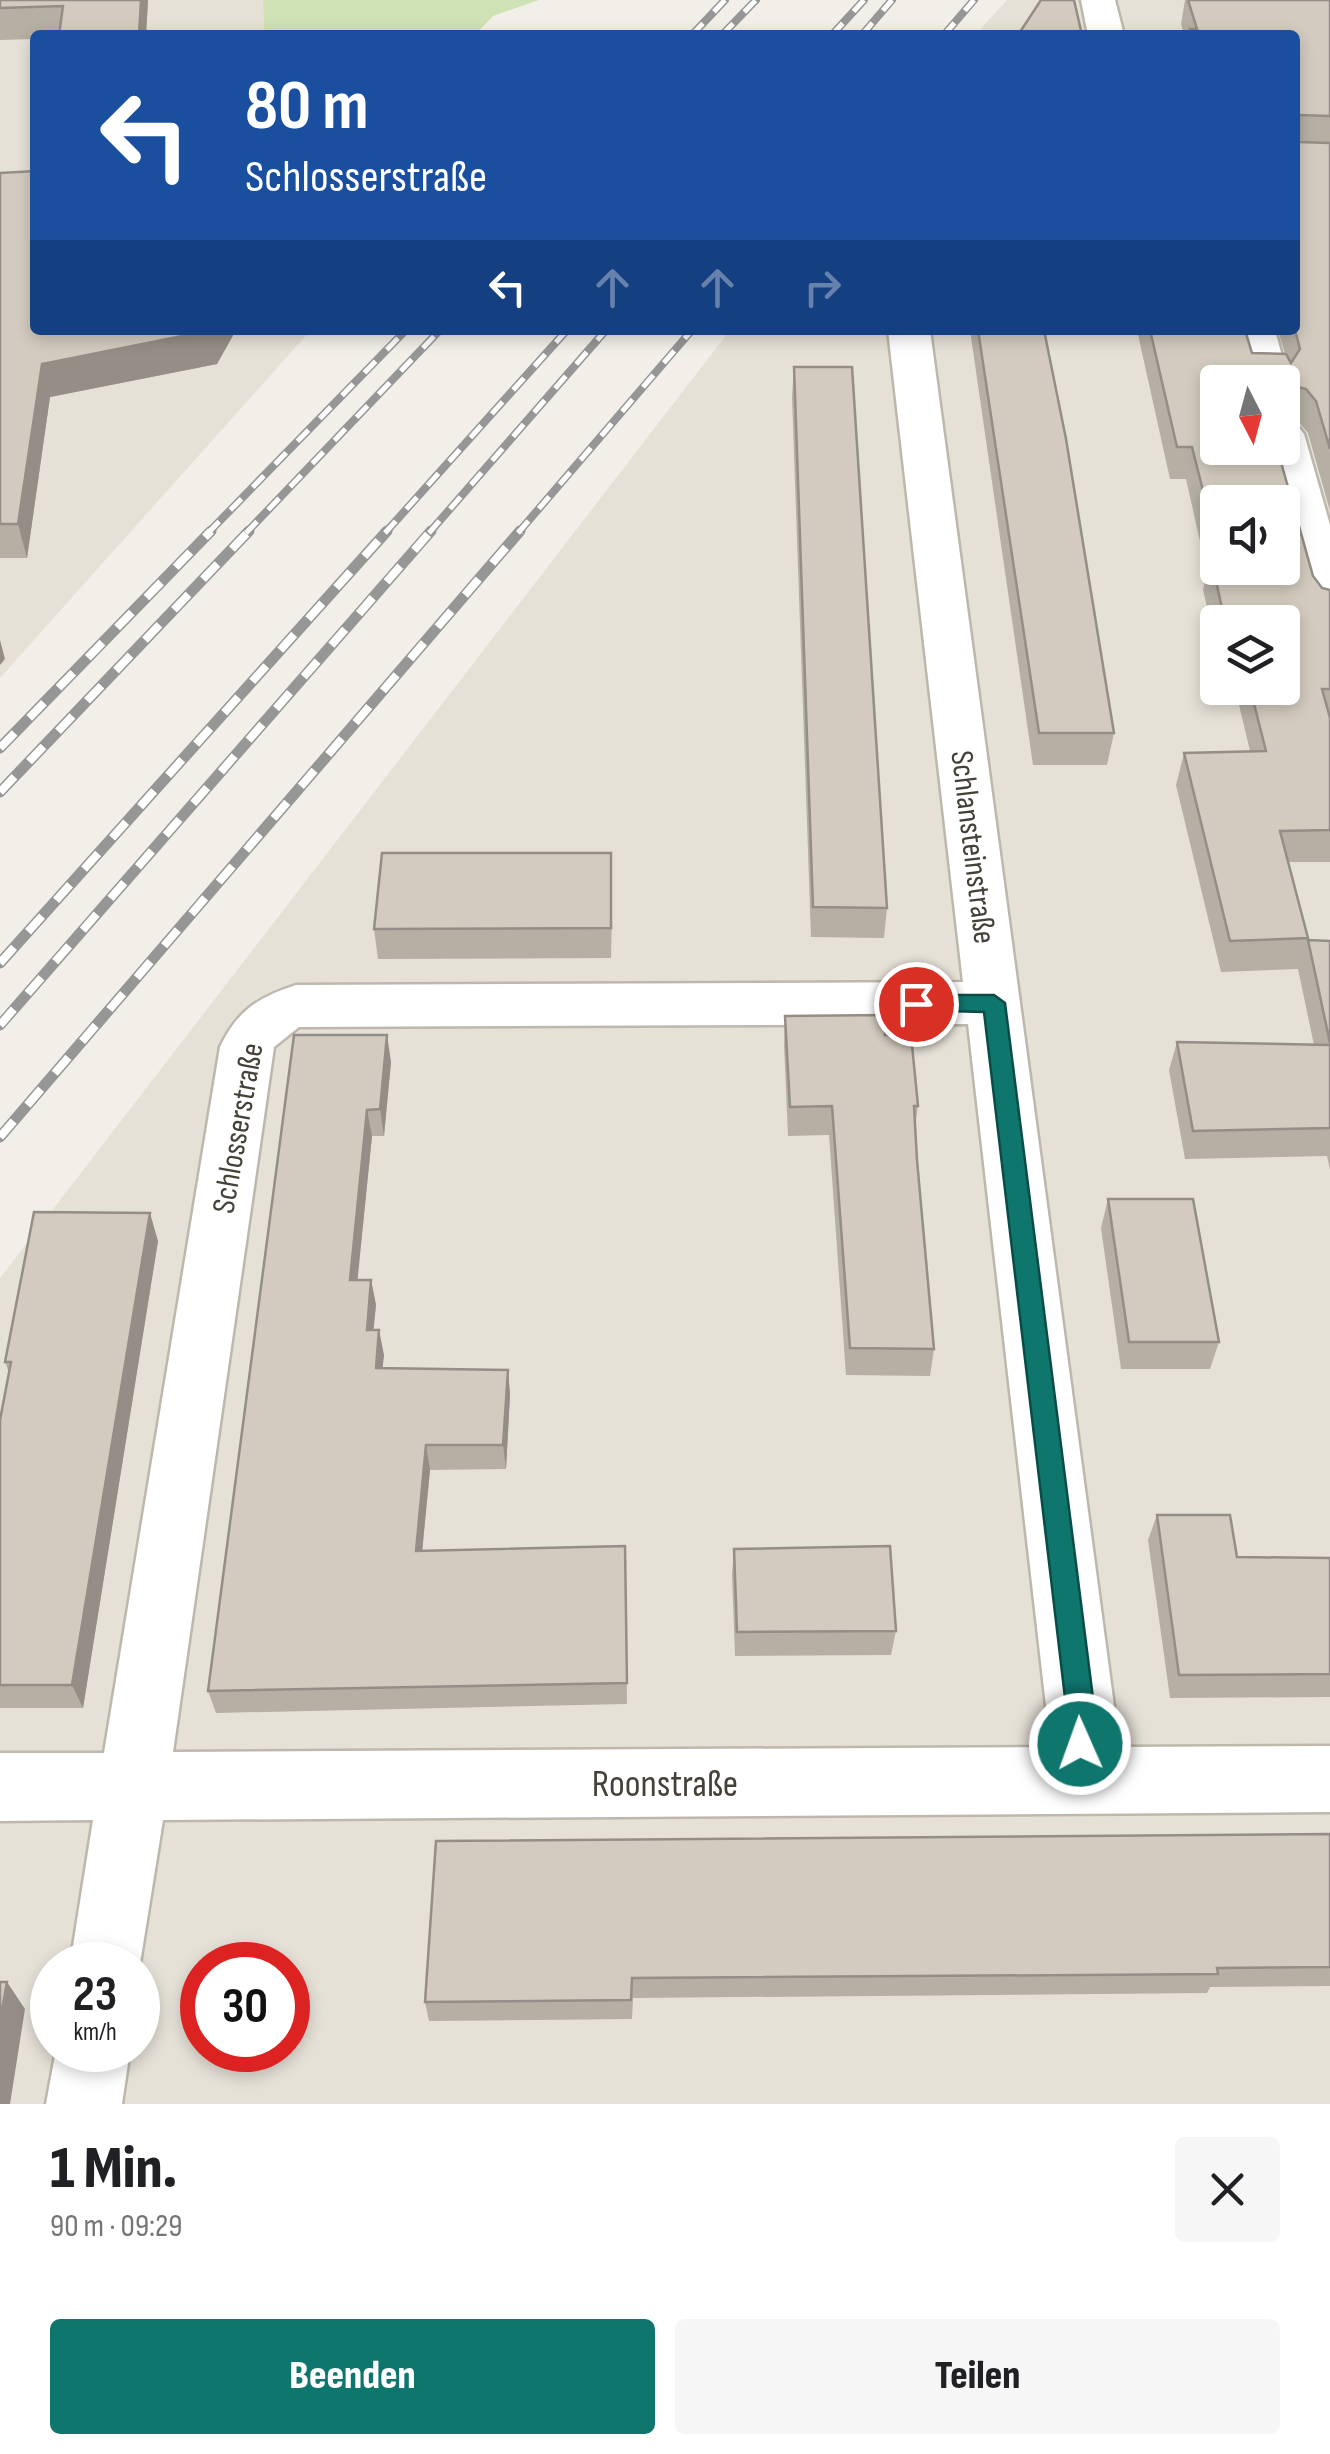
<!DOCTYPE html>
<html lang="de">
<head>
<meta charset="utf-8">
<style>
	:root { --surface:#fff; --page:#f6f6f6; --text:#202124; --muted:#757577; --accent:#0f766e }
	body { margin:0; font-family:"Sofia Sans Condensed",sans-serif; background:var(--page); color:var(--text); height:100vh; display:flex; flex-direction:column; font-size:38px; white-space:nowrap }
	* { box-sizing:border-box; margin:0 }
	p { font-size:32px; color:var(--muted) }
	.icon { flex:none; width:55px; height:55px; fill:none; stroke:currentColor; stroke-width:2; stroke-linecap:round; stroke-linejoin:round }
	.map { position:relative; height:2104px; overflow:hidden }
	.drawer { display:flex; flex-direction:column; background:var(--surface); flex:1 }
	.drawer>* { flex:none }
	.hud { position:absolute; left:30px; top:30px; width:1270px; height:305px; border-radius:10px; box-shadow:0 5px 15px #0003; background:#1a4fa0; color:#fff; overflow:hidden }
	.needle { width:65px; rotate:174deg }
	.buttons { position:absolute; left:1200px; top:365px; display:grid; gap:20px }
	.buttons a { display:grid; place-items:center; width:100px; height:100px; border-radius:10px; background:var(--surface); box-shadow:0 5px 15px #0003; font-size:50px }
	.speed { position:absolute; left:30px; top:1942px; display:flex; gap:20px; font-size:50px; font-weight:700; text-align:center }
	.speed>* { display:grid; place-content:center; width:130px; height:130px; border-radius:50%; background:var(--surface); box-shadow:0 5px 15px #0003; line-height:1 }
	.speed small { font-size:25px; font-weight:400 }
	.speed .limit { border:15px solid #d22; background:#fff; color:#111 }
	.pin { position:absolute; display:grid; place-items:center; width:85px; height:85px; color:#fff; margin:-42px; border:5px solid #fff; border-radius:50%; box-shadow:0 2px 10px #0007 }
	.me { position:absolute; width:110px; margin:-55px; rotate:358deg; stroke-linejoin:round; filter:drop-shadow(0 0 8px #0008) }
	.turn { display:flex; align-items:center; gap:35px; height:210px; padding:0 50px; font-size:45px }
	.turn .icon { width:130px; height:130px; stroke-width:2.5 }
	.turn b { display:block; font-size:70px; line-height:85px }
	.lanes { display:flex; align-items:center; height:95px; padding:0 50px; background:#0003; justify-content:center; gap:50px; direction:ltr }
	.lanes .off { opacity:.35 }
	.round { display:grid; place-items:center; flex:none; width:105px; height:105px; border-radius:10px; background:var(--page) }
	.overview { display:flex; align-items:center; justify-content:space-between; height:170px; padding:0 50px }
	h1 { font-size:60px; font-weight:800; line-height:75px }
	.cta { display:flex; gap:20px; margin-top:auto; padding:20px 50px }
	.cta a { flex:1; height:115px; border-radius:10px; background:var(--accent); color:#fff; font-size:40px; font-weight:800; line-height:115px; text-align:center }
	.cta a+a { background:var(--page); color:var(--text) }
	.map>svg:first-child { display:block }
	.residential { fill:#e6e1d7; fill-rule:evenodd }
	.green { fill:#cfe2b5 }
	.lines { fill:none; stroke-linecap:round; stroke-linejoin:round }
	.minor-casing { stroke:#bdb7ac; stroke-width:5 }
	.minor { fill:#fff; fill-rule:evenodd }
	.rail-far1-casing { stroke:#969696; stroke-width:8 }
	.rail-casing { stroke:#969696; stroke-width:11 }
	.rail-far1 { stroke:#fff; stroke-width:5; stroke-dasharray:16; stroke-linecap:butt }
	.rail { stroke:#fff; stroke-width:8; stroke-dasharray:21; stroke-linecap:butt }
	.wall { fill:#b5afa4; fill-rule:evenodd }
	.shaded-wall { fill:#948e86 }
	.building { fill:#d3cbbf; stroke:#948e86; stroke-width:2.5 }
	.route { fill:#0f766e; stroke:#0a4d48; stroke-width:2.5 }
	.labels { text-anchor:middle; stroke-width:10; stroke-linejoin:round; paint-order:stroke }
	.street-label { font-size:32px; fill:#454038; stroke:#fff }
	.near-street-label { font-size:38px; fill:#454038; stroke:#fff }
</style>
</head>
<body>
<div class="map">
<svg width="1330" height="2104" viewBox="0 0 1330 2104">
	<rect width="100%" height="100%" fill="#f2efe8"/>
	<path class="residential" d="M 0,0 L 263,0 L 264,35 L 35,35 L 35,330 L 311,330 L 0,678 Z
		M 1007,0 L 1330,0 L 1330,2104 L 0,2104 L 0,1278 L 730,330 L 1295,330 L 1295,35 L 975,35 ZM 1218,382 L 1282,382 L 1282,448 L 1218,448 ZM 1218,502 L 1282,502 L 1282,568 L 1218,568 ZM 1218,622 L 1282,622 L 1282,688 L 1218,688 ZM 52,1965 L 138,1965 L 138,2050 L 52,2050 ZM 202,1965 L 288,1965 L 288,2050 L 202,2050 Z"/>
	<path class="green" d="M 263,0 L 539,0 L 493,16 L 475,35 L 264,35 Z"/>
	<g class="lines">
		<defs>
			<path id="minor" d="M 1081,0 L 1115,0 L 1124,35 L 1088,35 Z
				M 888,330 L 930,330 L 1114,1706 L 1114,1747 L 1330,1746 L 1330,1812 L 163,1820 L 138,1976 L 138,1965 L 70,1965 L 93,1820 L 0,1821 L 0,1753 L 104,1753 L 220,1047 C 238,1010 257,998 296,985 L 963,982 ZM 968,1024 L 1046,1706 L 1046,1747 L 173,1752 L 274,1047 L 299,1027 Z
				M 1233,330 L 1275,330 L 1289,382 L 1283,391 L 1282,382 L 1247,382 Z
				M 1282,421 L 1297,425 L 1304,434 L 1330,525 L 1330,621 L 1314,617 L 1307,606 L 1282,516 L 1282,502 L 1279,502 L 1264,448 L 1282,448 Z
				M 56,2050 L 130,2050 L 122,2104 L 46,2104 Z"/>
		</defs>
		<use href="#minor" class="minor-casing"/>
		<use href="#minor" class="minor"/>
		<defs>
			<path id="rail-far1" d="M 692,35 L 725,0
				M 722,35 L 756,0
				M 832,35 L 864,0
				M 862,35 L 892,0
				M 944,35 L 974,0
				M 208,533 L 406,330
				M 246,533 L 440,330
				M 385,533 L 567,330
				M 429,533 L 606,330
				M 518,533 L 692,330"/>
			<path id="rail" d="M 0,748 L 211,531
				M 0,792 L 249,531
				M 0,963 L 387,531
				M 0,1025 L 431,531
				M 0,1137 L 520,531"/>
		</defs>
		<use href="#rail-far1" class="rail-far1-casing"/>
		<use href="#rail" class="rail-casing"/>
		<use href="#rail-far1" class="rail-far1"/>
		<use href="#rail" class="rail"/>
	</g>
	<path class="wall" d="M 0,0 L 148,0 L 146,35 L 35,35 L 35,39 L 0,40 Z
		M 1185,0 L 1330,0 L 1330,511 L 1308,433 L 1298,421 L 1285,418 L 1282,427 L 1282,382 L 1218,382 L 1313,576 L 1322,588 L 1330,590 L 1330,862 L 1288,862 L 1308,938 L 1308,940 L 1330,941 L 1330,1170 L 1327,1156 L 1185,1159 L 1169,1070 L 1177,1042 L 1314,1045 L 1298,969 L 1221,972 L 1176,785 L 1184,753 L 1250,751 L 1235,688 L 1282,688 L 1282,622 L 1218,622 L 1218,654 L 1203,590 L 1207,572 L 1186,479 L 1170,479 L 1137,330 L 1245,330 L 1252,353 L 1285,354 L 1278,330 L 1295,330 L 1295,35 L 1184,35 L 1181,24 ZM 1218,502 L 1282,568 L 1218,568 Z
		M 0,173 L 35,330 L 236,330 L 217,364 L 50,397 L 27,558 L 0,558 Z
		M 970,330 L 1044,330 L 1114,733 L 1107,765 L 1033,765 Z
		M 794,367 L 887,908 L 884,938 L 811,937 L 792,397 Z
		M 611,853 L 611,958 L 378,959 L 374,929 Z
		M 785,1016 L 885,1035 L 918,1106 L 915,1127 L 917,1160 L 934,1349 L 930,1376 L 846,1375 L 829,1135 L 788,1136 L 784,1045 Z
		M 294,1035 L 391,1062 L 384,1136 L 372,1136 L 357,1280 L 371,1280 L 376,1305 L 373,1330 L 384,1355 L 382,1368 L 508,1370 L 510,1395 L 506,1469 L 430,1470 L 422,1551 L 625,1546 L 627,1704 L 216,1713 L 208,1691 Z
		M 1108,1199 L 1219,1342 L 1210,1369 L 1121,1369 L 1101,1228 Z
		M 158,1241 L 83,1708 L 0,1708 L 0,1420 L 9,1373 L 5,1362 Z
		M 1157,1515 L 1237,1557 L 1330,1558 L 1330,1697 L 1170,1698 L 1148,1540 Z
		M 734,1549 L 896,1631 L 891,1655 L 735,1656 L 732,1574 Z
		M 1330,1834 L 1330,1986 L 1210,1987 L 1207,1993 L 633,1998 L 632,2019 L 429,2021 L 425,2002 Z"/>
	<path class="shaded-wall" d="M 141,0 L 148,0 L 146,35 L 139,35 Z
		M 212,330 L 236,330 L 217,364 L 50,397 L 27,558 L 18,524 L 42,364 Z
		M 0,640 L 5,659 L 0,665 Z
		M 611,853 L 612,883 L 611,958 Z
		M 387,1035 L 391,1062 L 384,1136 L 380,1109 Z
		M 367,1110 L 372,1136 L 355,1305 L 350,1280 Z
		M 150,1213 L 158,1241 L 83,1708 L 72,1685 Z
		M 371,1280 L 376,1305 L 371,1355 L 367,1330 Z
		M 379,1330 L 384,1355 L 380,1392 L 376,1368 Z
		M 508,1370 L 510,1395 L 506,1469 L 503,1445 Z
		M 426,1445 L 430,1470 L 420,1574 L 416,1551 Z
		M 7,1982 L 25,2009 L 10,2104 L 0,2104 L 0,2021 Z"/>
	<path class="building" d="M 0,0 L 141,0 L 139,35 L 59,35 L 63,6 L 0,8 Z
		M 1041,0 L 1074,0 L 1082,35 L 1018,35 Z
		M 1188,0 L 1330,0 L 1330,116 L 1299,115 L 1299,142 L 1330,143 L 1330,449 L 1316,401 L 1306,389 L 1291,385 L 1286,389 L 1286,412 L 1282,412 L 1282,382 L 1218,382 L 1218,448 L 1277,448 L 1313,576 L 1322,588 L 1330,590 L 1330,689 L 1322,689 L 1330,718 L 1330,830 L 1280,831 L 1308,938 L 1230,941 L 1184,753 L 1266,751 L 1250,688 L 1282,688 L 1282,622 L 1225,622 L 1211,558 L 1218,558 L 1218,568 L 1282,568 L 1282,502 L 1218,502 L 1218,550 L 1192,447 L 1177,447 L 1150,330 L 1245,330 L 1252,353 L 1286,354 L 1291,363 L 1300,349 L 1295,330 L 1295,35 L 1192,35 L 1190,29 L 1197,29 Z
		M 35,171 L 35,330 L 212,330 L 42,364 L 18,524 L 0,524 L 0,173 Z
		M 978,330 L 1044,330 L 1066,439 L 1114,733 L 1039,733 Z
		M 794,367 L 852,367 L 887,908 L 813,907 Z
		M 382,853 L 611,853 L 611,928 L 374,929 Z
		M 1308,940 L 1330,941 L 1330,1043 Z
		M 885,1015 L 885,1035 L 911,1035 L 918,1106 L 914,1106 L 917,1160 L 934,1349 L 850,1348 L 832,1106 L 790,1107 L 785,1016 Z
		M 294,1035 L 387,1035 L 380,1109 L 367,1110 L 350,1280 L 371,1280 L 367,1330 L 379,1330 L 376,1368 L 508,1370 L 503,1445 L 426,1445 L 416,1551 L 625,1546 L 627,1683 L 208,1691 Z
		M 1177,1042 L 1330,1045 L 1330,1128 L 1193,1131 Z
		M 1108,1199 L 1193,1199 L 1219,1342 L 1129,1342 Z
		M 34,1212 L 150,1213 L 72,1685 L 0,1685 L 0,1420 L 11,1362 L 5,1362 Z
		M 1157,1515 L 1230,1515 L 1237,1557 L 1330,1558 L 1330,1674 L 1179,1675 Z
		M 890,1546 L 896,1631 L 737,1632 L 734,1549 Z
		M 1330,1834 L 1330,1967 L 1217,1968 L 1218,1974 L 632,1978 L 631,2000 L 425,2002 L 436,1841 Z
		M 0,1982 L 7,1982 L 0,2021 Z"/>
	<path class="route" d="M 916,995 L 994,995 L 1005,1003 L 1094,1706 L 1094,1744 L 1090,1754 L 1080,1758 L 1070,1754 L 1066,1744 L 1066,1706 L 984,1012 L 909,1010 L 905,1004 Z"/>
	<g class="labels">
		<g class="street-label">
			<text transform="translate(974 847) rotate(83)" y="11">Schlansteinstraße</text>
			<text transform="translate(237 1128) rotate(-80)" y="11">Schlosserstraße</text>
		</g>
		<g class="near-street-label">
			<text x="665" y="1796">Roonstraße</text>
		</g>
	</g>
</svg>
<div class="buttons">
<a><svg class="needle" viewBox="-14 -14 28 28"><path d="M0-13l5 13h-10z" fill="#e53935"/><path d="M0 13l5-13h-10z" fill="#757577"/></svg></a>
<a><svg class="icon" aria-label="sound" viewBox="0 0 24 24"><path d="M4 9h4l5-4v14l-5-4H4zM17 9q2 3 0 6"/></svg></a>
<a><svg class="icon" aria-label="layers" viewBox="0 0 24 24"><path d="M12 4l9 5-9 5-9-5zM3 14l9 5 9-5"/></svg></a>
</div>
<div class="speed"><div>23<small>km/h</small></div><div class="limit">30</div></div>
<div class="pin" style="left:916px;top:1004px;background:#d93025"><svg class="icon" aria-label="arrive" viewBox="0 0 24 24"><path d="M6 21V4h12l-3 4 3 4H6"/></svg></div>
<svg class="me" style="left:1080px;top:1744px" viewBox="-20 -20 40 40"><circle r="17" fill="#0f766e" stroke="#fff" stroke-width="3"/><path d="M0-11L8 9 0 5-8 9z" fill="#fff"/></svg>
<div class="hud">
<div class="turn"><svg class="icon" aria-label="left" viewBox="0 0 24 24"><path d="M17 20v-9H6M10 6l-5 5 5 5"/></svg><div><b>80 m</b>Schlosserstraße</div></div>
<div class="lanes"><svg class="icon" aria-label="left" viewBox="0 0 24 24"><path d="M17 20v-9H6M10 6l-5 5 5 5"/></svg><svg class="icon off" aria-label="ahead" viewBox="0 0 24 24"><path d="M12 20V5M6 11l6-6 6 6"/></svg><svg class="icon off" aria-label="ahead" viewBox="0 0 24 24"><path d="M12 20V5M6 11l6-6 6 6"/></svg><svg class="icon off" aria-label="right" viewBox="0 0 24 24"><path d="M7 20v-9h11M14 6l5 5-5 5"/></svg></div>
</div>
</div>
<section class="drawer">
<div class="overview"><div><h1>1 Min.</h1><p>90 m · 09:29</p></div><a class="round"><svg class="icon" aria-label="close" viewBox="0 0 24 24"><path d="M6 6l12 12M18 6L6 18"/></svg></a></div>
<div class="cta"><a>Beenden</a><a>Teilen</a></div>
</section>
</body>
</html>
